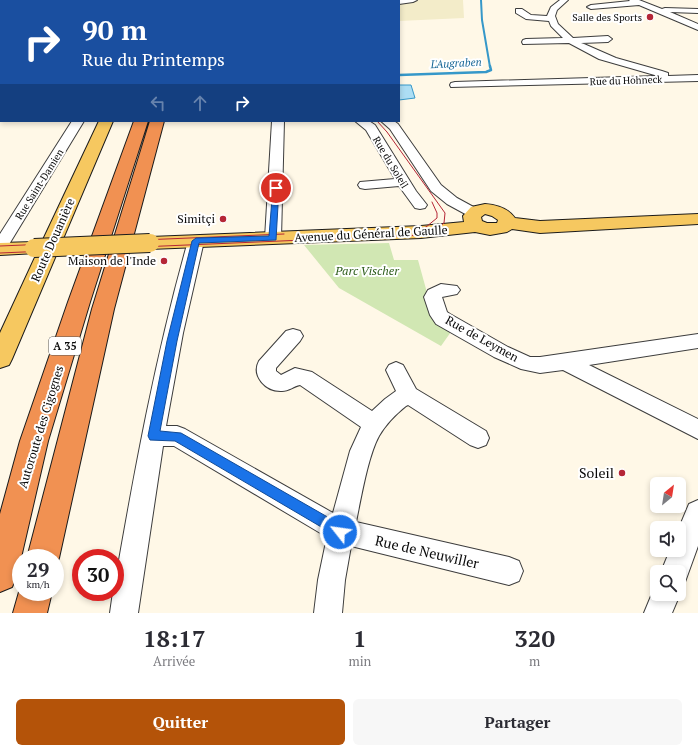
<!DOCTYPE html>
<html lang="fr">
<head>
<meta charset="utf-8">
<style>
	:root { --surface:#fff; --page:#f7f7f7; --text:#2b2b33; --muted:#7c7c81; --accent:#b45309 }
	body { margin:0; font-family:"PT Serif",serif; background:var(--page); color:var(--text); height:100vh; display:flex; flex-direction:column; font-size:15px; white-space:nowrap }
	* { box-sizing:border-box; margin:0 }
	p { font-size:13px; color:var(--muted) }
	.icon { flex:none; width:22px; height:22px; fill:none; stroke:currentColor; stroke-width:2; stroke-linecap:round; stroke-linejoin:round }
	.map { position:relative; height:613px; overflow:hidden }
	.side { display:flex; flex-direction:column; background:var(--surface); flex:1 }
	.side>* { flex:none }
	.banner { position:absolute; left:0px; top:0px; width:400px; height:122px; box-shadow:0 2px 6px #0003; background:#1a4fa0; color:#fff; overflow:hidden }
	.needle { width:26px; rotate:30deg }
	.buttons { position:absolute; left:650px; top:477px; display:grid; gap:8px }
	.buttons a { display:grid; place-items:center; width:36px; height:36px; border-radius:6px; background:var(--surface); box-shadow:0 2px 6px #0003; font-size:20px }
	.speed { position:absolute; left:12px; top:549px; display:flex; gap:8px; font-size:20px; font-weight:700; text-align:center }
	.speed>* { display:grid; place-content:center; width:52px; height:52px; border-radius:50%; background:var(--surface); box-shadow:0 2px 6px #0003; line-height:1 }
	.speed small { font-size:10px; font-weight:400 }
	.speed .limit { border:6px solid #d22; background:#fff; color:#111 }
	.pin { position:absolute; display:grid; place-items:center; width:34px; height:34px; color:#fff; margin:-17px; border:2px solid #fff; border-radius:50%; box-shadow:0 1px 4px #0007 }
	.me { position:absolute; width:44px; margin:-22px; rotate:300deg; stroke-linejoin:round; filter:drop-shadow(0 0 3px #0008) }
	.turn { display:flex; align-items:center; gap:14px; height:84px; padding:0 16px; font-size:18px }
	.turn .icon { width:52px; height:52px; stroke-width:2.5 }
	.turn b { display:block; font-size:28px; line-height:34px }
	.lanes { display:flex; align-items:center; height:38px; padding:0 16px; background:#0003; justify-content:center; gap:20px; direction:ltr }
	.lanes .off { opacity:.35 }
	.eta { display:flex; justify-content:space-evenly; align-items:center; height:68px; text-align:center }
	.eta b { font-size:24px; font-weight:700; line-height:28px }
	.primary-button { display:flex; gap:8px; margin-top:auto; padding:8px 16px }
	.primary-button a { flex:1; height:46px; border-radius:6px; background:var(--accent); color:#fff; font-size:16px; font-weight:700; line-height:46px; text-align:center }
	.primary-button a+a { background:var(--page); color:var(--text) }
	.map>svg:first-child { display:block }
	.industrial { fill:#e7dde9 }
	.farmland { fill:#f3ecc9 }
	.green { fill:#d1e7b3 }
	.water { fill:#addef4; stroke:#3698c9 }
	.lines { fill:none; stroke-linecap:round; stroke-linejoin:round }
	.stream-far1 { stroke:#3698c9; stroke-width:2 }
	.stream { stroke:#3698c9; stroke-width:2.5 }
	.minor-casing { stroke:#3d3d3d; stroke-width:2 }
	.major-casing { stroke:#1b1b1b; stroke-width:2 }
	.highway-casing { stroke:#1b1b1b; stroke-width:2 }
	.minor { fill:#fff; fill-rule:evenodd }
	.major { fill:#f6c860; fill-rule:evenodd }
	.highway { fill:#f19152; fill-rule:evenodd }
	.tram { stroke:#b52636; stroke-width:1 }
	.major-bridge-casing { stroke:#1b1b1b; stroke-width:20; stroke-linecap:butt }
	.major-bridge { stroke:#f6c860; stroke-width:18 }
	.route { fill:#1a73e8; stroke:#114b97 }
	.poi-dot { fill:#b52636; stroke:#fff; stroke-width:1.5 }
	.labels { text-anchor:middle; stroke-width:4; stroke-linejoin:round; paint-order:stroke }
	.far-poi-label { font-size:10px; fill:#0a0a0a; stroke:#fff; text-anchor:end }
	.far-street-label { font-size:10px; fill:#0a0a0a; stroke:#fff }
	.far-water-label { font-size:11px; font-style:italic; fill:#186797; stroke:#fff }
	.shield { fill:#fff; stroke:#545454; stroke-width:1 }
	.shield-label { font-size:11px; font-weight:bold; fill:#0a0a0a }
	.poi-label { font-size:12px; fill:#0a0a0a; stroke:#fff; text-anchor:end }
	.street-label { font-size:12px; fill:#0a0a0a; stroke:#fff }
	.park-label { font-size:12px; font-style:italic; fill:#2f5e1d; stroke:#fff }
	.near-poi-label { font-size:14px; fill:#0a0a0a; stroke:#fff; text-anchor:end }
	.near-street-label { font-size:14px; fill:#0a0a0a; stroke:#fff }
</style>
</head>
<body>
<div class="map">
<svg width="698" height="613" viewBox="0 0 698 613">
	<rect width="100%" height="100%" fill="#fff8e7"/>
	<path class="industrial" d="M 0,0 L 150,0 L 1,1 L 1,11 Z"/>
	<path class="farmland" d="M 263,0 L 463,0 L 464,18 L 399,21 L 399,1 L 261,1 Z"/>
	<path class="green" d="M 389,243 L 394,260 L 418,260 L 434,318 L 453,329 L 441,346 L 339,288 L 304,245 Z"/>
	<path class="water" d="M 399,85 L 411,85 L 415,98 L 399,100 Z"/>
	<g class="lines">
		<path class="stream-far1" d="M 481,0 L 482,20 L 490,67"/>
		<path class="stream" d="M 399,75 L 486,72 L 491,70 L 490,66"/>
		<defs>
			<path id="minor" d="M 398,0 L 417,0 L 413,2 L 399,4 L 399,1 L 396,1 Z
				M 560,0 L 568,0 L 557,10 L 555,16 L 558,24 L 573,38 L 608,36 L 612,39 L 608,42 L 581,43 L 584,44 L 616,58 L 662,71 L 668,73 L 668,76 L 698,75 L 698,81 L 451,87 L 450,85 L 451,83 L 455,82 L 658,76 L 599,59 L 569,43 L 523,44 L 522,42 L 523,40 L 526,39 L 563,38 L 551,26 L 549,21 L 526,19 L 516,13 L 516,9 L 522,9 L 531,15 L 547,16 L 551,7 Z
				M 629,0 L 639,0 L 662,9 L 665,8 L 698,9 L 698,13 L 670,12 L 698,24 L 698,30 L 639,5 L 591,9 L 587,7 L 591,5 L 630,1 Z
				M 72,121 L 84,121 L 8,246 L 6,249 L 0,251 L 0,234 Z
				M 272,121 L 284,121 L 281,238 L 279,241 L 273,243 L 267,241 L 265,238 Z
				M 355,121 L 369,121 L 375,125 L 416,191 L 427,205 L 425,208 L 420,209 L 415,208 L 399,186 L 365,189 L 360,188 L 358,185 L 360,182 L 395,179 L 366,130 Z
				M 381,121 L 394,121 L 398,124 L 441,185 L 457,198 L 479,210 L 481,213 L 479,216 L 474,217 L 469,216 L 447,204 L 431,191 L 390,129 Z
				M 196,236 L 202,238 L 204,241 L 183,333 L 166,426 L 177,426 L 185,429 L 333,513 L 350,451 L 361,427 L 300,385 C 294,386 289,391 282,391 C 266,392 251,376 259,361 L 286,331 L 293,329 L 300,331 L 303,336 L 300,341 L 276,368 L 276,371 L 281,375 L 295,368 L 312,372 L 372,411 L 385,399 L 396,391 L 386,370 L 389,365 L 396,362 L 403,365 L 416,389 L 486,431 L 489,438 L 486,445 L 478,448 L 470,445 L 408,405 L 406,406 C 396,414 386,424 379,436 C 368,456 361,498 356,522 L 509,557 L 519,561 L 523,571 L 519,581 L 509,585 L 351,546 L 345,580 L 342,613 L 314,613 L 318,580 L 327,537 L 174,446 L 163,446 L 138,613 L 110,613 L 113,592 L 115,592 L 115,583 C 135,468 156,354 188,241 L 190,238 Z
				M 441,284 L 457,286 L 460,290 L 457,294 L 442,297 L 447,312 L 450,314 L 508,347 L 530,357 L 540,357 L 698,334 L 698,348 L 589,365 L 698,419 L 698,439 L 563,370 L 540,373 L 521,369 L 494,357 L 436,324 L 430,315 L 424,297 L 428,290 Z
				M 698,500 L 698,546 L 685,582 L 679,584 L 679,572 L 661,572 L 670,550 L 679,550 L 679,528 L 689,504 Z
				M 656,584 L 657,594 L 679,594 L 679,592 L 680,594 L 672,613 L 644,613 Z"/>
			<path id="major" d="M 156,0 L 166,0 L 155,1 Z
				M 99,121 L 113,121 L 12,359 L 9,365 L 0,368 L 0,333 L 37,253 L 0,255 L 0,243 L 34,242 L 41,244 Z
				M 485,204 C 497,205 508,208 515,218 L 540,221 L 698,214 L 698,224 L 540,233 L 512,229 L 507,232 L 490,235 L 475,232 L 421,238 L 150,249 L 143,247 L 140,243 L 143,239 L 150,237 L 421,226 L 464,222 L 463,216 L 471,207 ZM 485,214 L 492,216 L 498,220 L 497,223 L 487,223 L 482,221 L 481,217 Z"/>
			<path id="highway" d="M 183,0 L 193,0 L 182,1 Z
				M 134,121 L 148,121 L 90,302 L 48,441 L 17,575 L 12,587 L 0,592 L 0,514 L 20,441 L 68,302 Z
				M 150,121 L 164,121 L 114,309 L 59,558 L 55,568 L 55,558 L 27,558 L 92,309 Z
				M 21,585 L 21,592 L 52,592 L 47,613 L 13,613 Z"/>
		</defs>
		<use href="#minor" class="minor-casing"/>
		<use href="#major" class="major-casing"/>
		<use href="#highway" class="highway-casing"/>
		<use href="#minor" class="minor"/>
		<use href="#major" class="major"/>
		<use href="#highway" class="highway"/>
		<path class="tram" d="M 378,1 L 383,0
			M 414,230 L 426,227 L 437,218 L 437,213 L 432,202
			M 0,246 L 284,234
			M 0,253 L 421,235 L 435,230 L 444,223 L 445,213 L 387,132 L 377,121"/>
		<defs>
			<path id="major-bridge" d="M 34,248 L 150,243"/>
		</defs>
		<use href="#major-bridge" class="major-bridge-casing"/>
		<use href="#major-bridge" class="major-bridge"/>
	</g>
	<path class="route" d="M 273,186 L 279,188 L 276,240 L 199,243 L 177,341 L 160,431 L 181,433 L 345,527 L 347,532 L 345,536 L 340,538 L 175,441 L 150,440 L 148,436 L 167,341 L 192,241 L 196,238 L 269,236 Z"/>
	<g class="poi-dot">
		<circle cx="650" cy="17" r="4"/>
		<circle cx="223" cy="219" r="4"/>
		<circle cx="164" cy="261" r="4"/>
		<circle cx="622" cy="473" r="4"/>
	</g>
	<g class="labels">
		<g class="far-poi-label">
			<text x="642" y="21">Salle des Sports</text>
		</g>
		<g class="far-street-label">
			<text transform="translate(626 80) rotate(-2)" y="4">Rue du Hohneck</text>
			<text transform="translate(391 162) rotate(59)" y="4">Rue du Soleil</text>
			<text transform="translate(39 184) rotate(-58)" y="4">Rue Saint-Damien</text>
		</g>
		<g class="far-water-label">
			<text transform="translate(456 63) rotate(-3)" y="4">L'Augraben</text>
		</g>
		<rect class="shield" x="49" y="337" width="32" height="18" rx="3"/>
		<g class="shield-label">
			<text x="65" y="350">A 35</text>
		</g>
		<g class="poi-label">
			<text x="215" y="223">Simitçi</text>
			<text x="156" y="265">Maison de l'Inde</text>
		</g>
		<g class="street-label">
			<text transform="translate(371 234) rotate(-3)" y="4">Avenue du Général de Gaulle</text>
			<text transform="translate(53 240) rotate(-66)" y="4">Route Douanière</text>
			<text transform="translate(482 339) rotate(29)" y="4">Rue de Leymen</text>
			<text transform="translate(41 427) rotate(-73)" y="4">Autoroute des Cigognes</text>
		</g>
		<g class="park-label">
			<text x="367" y="275">Parc Vischer</text>
		</g>
		<g class="near-poi-label">
			<text x="614" y="478">Soleil</text>
		</g>
		<g class="near-street-label">
			<text transform="translate(427 552) rotate(13)" y="5">Rue de Neuwiller</text>
		</g>
	</g>
</svg>
<div class="buttons">
<a><svg class="needle" viewBox="-14 -14 28 28"><path d="M0-13l5 13h-10z" fill="#e53935"/><path d="M0 13l5-13h-10z" fill="#7c7c81"/></svg></a>
<a><svg class="icon" aria-label="sound" viewBox="0 0 24 24"><path d="M4 9h4l5-4v14l-5-4H4zM17 9q2 3 0 6"/></svg></a>
<a><svg class="icon" aria-label="search" viewBox="0 0 24 24"><circle cx="10" cy="10" r="6"/><path d="M15 15l6 6"/></svg></a>
</div>
<div class="speed"><div>29<small>km/h</small></div><div class="limit">30</div></div>
<div class="pin" style="left:276px;top:188px;background:#d93025"><svg class="icon" aria-label="arrive" viewBox="0 0 24 24"><path d="M6 21V4h12l-3 4 3 4H6"/></svg></div>
<svg class="me" style="left:340px;top:532px" viewBox="-20 -20 40 40"><circle r="17" fill="#1a73e8" stroke="#fff" stroke-width="3"/><path d="M0-11L8 9 0 5-8 9z" fill="#fff"/></svg>
<div class="banner">
<div class="turn"><svg class="icon" aria-label="right" viewBox="0 0 24 24"><path d="M7 20v-9h11M14 6l5 5-5 5"/></svg><div><b>90 m</b>Rue du Printemps</div></div>
<div class="lanes"><svg class="icon off" aria-label="left" viewBox="0 0 24 24"><path d="M17 20v-9H6M10 6l-5 5 5 5"/></svg><svg class="icon off" aria-label="ahead" viewBox="0 0 24 24"><path d="M12 20V5M6 11l6-6 6 6"/></svg><svg class="icon" aria-label="right" viewBox="0 0 24 24"><path d="M7 20v-9h11M14 6l5 5-5 5"/></svg></div>
</div>
</div>
<section class="side">
<div class="eta">
<div><b>18:17</b><p>Arrivée</p></div>
<div><b>1</b><p>min</p></div>
<div><b>320</b><p>m</p></div>
</div>
<div class="primary-button"><a>Quitter</a><a>Partager</a></div>
</section>
</body>
</html>
